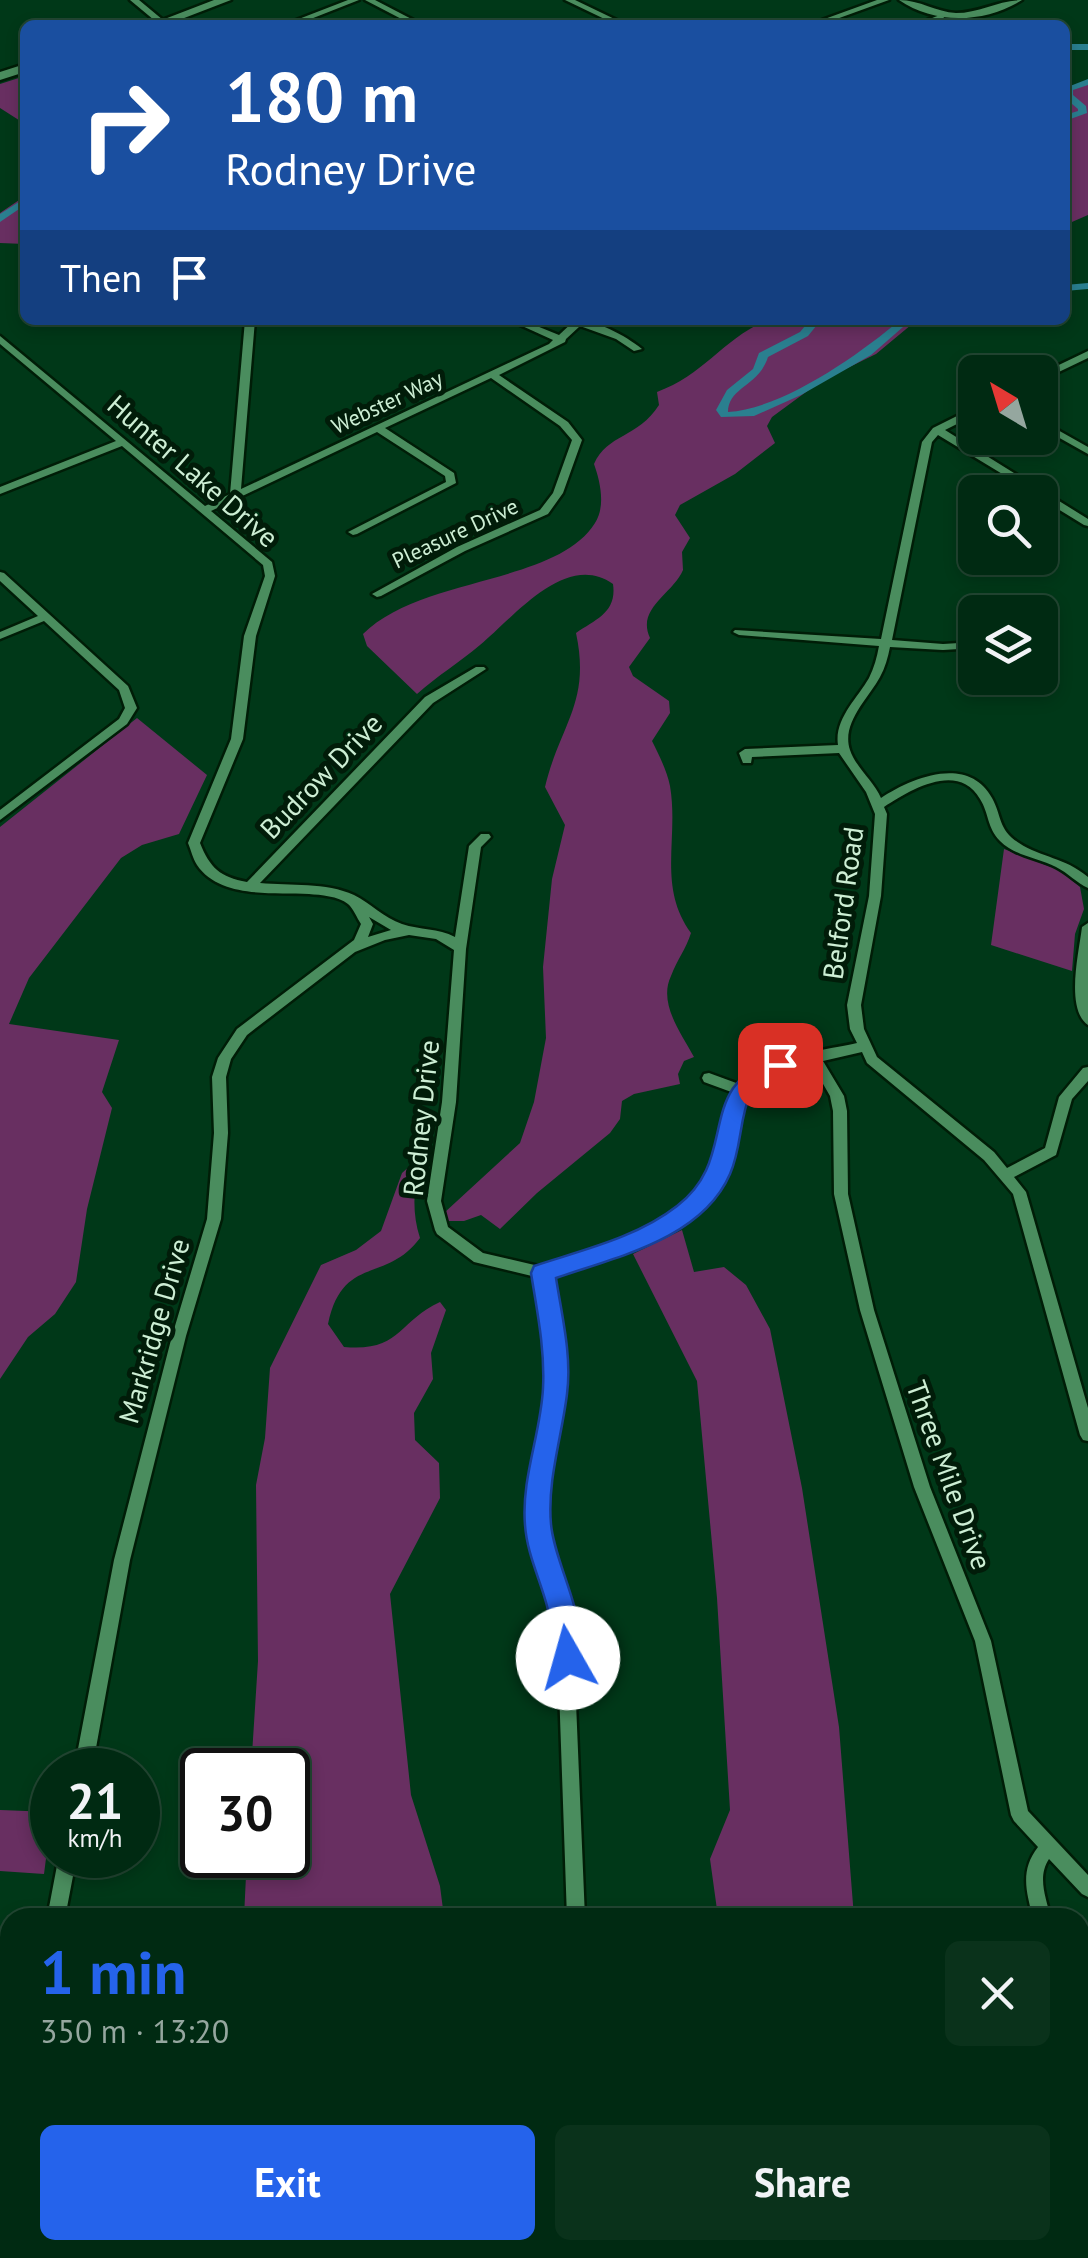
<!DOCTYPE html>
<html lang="en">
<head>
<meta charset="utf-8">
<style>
	:root { --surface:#002a12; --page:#0a321b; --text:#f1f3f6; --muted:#95a79f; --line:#224632; --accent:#2563eb }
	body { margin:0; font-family:"PT Sans",sans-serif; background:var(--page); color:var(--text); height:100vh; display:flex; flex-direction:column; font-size:38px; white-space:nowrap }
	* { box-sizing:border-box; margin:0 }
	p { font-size:32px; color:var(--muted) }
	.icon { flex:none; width:55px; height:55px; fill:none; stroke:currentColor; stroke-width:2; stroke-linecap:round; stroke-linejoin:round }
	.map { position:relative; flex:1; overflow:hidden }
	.sheet { position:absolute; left:0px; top:1908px; width:1090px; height:352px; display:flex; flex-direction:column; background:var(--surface); border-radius:30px 30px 0 0; box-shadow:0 5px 15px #0003,0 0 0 2px var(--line) }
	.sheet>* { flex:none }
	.hud { position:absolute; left:20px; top:20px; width:1050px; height:305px; border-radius:15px; box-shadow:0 5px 15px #0003,0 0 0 2px var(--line); background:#1a4fa0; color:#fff; overflow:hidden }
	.needle { width:65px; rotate:322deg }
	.fabs { position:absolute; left:958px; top:355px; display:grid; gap:20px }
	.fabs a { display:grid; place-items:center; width:100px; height:100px; border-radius:15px; background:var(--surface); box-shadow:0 5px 15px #0003,0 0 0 2px var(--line); font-size:50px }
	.speed { position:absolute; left:30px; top:1748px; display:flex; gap:20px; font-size:50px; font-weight:700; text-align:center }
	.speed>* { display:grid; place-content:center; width:130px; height:130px; border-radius:50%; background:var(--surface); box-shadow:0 5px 15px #0003,0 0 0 2px var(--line); line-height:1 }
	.speed small { font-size:25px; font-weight:400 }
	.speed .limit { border:5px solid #111; border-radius:15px; background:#fff; color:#111 }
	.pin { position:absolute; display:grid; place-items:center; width:85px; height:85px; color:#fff; margin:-42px; border-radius:20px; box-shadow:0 5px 15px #0006 }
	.me { position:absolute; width:110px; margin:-55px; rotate:353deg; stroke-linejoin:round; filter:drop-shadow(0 0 8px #0008) }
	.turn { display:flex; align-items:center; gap:35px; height:210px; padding:0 40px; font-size:45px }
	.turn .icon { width:130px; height:130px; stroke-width:2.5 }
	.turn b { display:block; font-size:70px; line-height:85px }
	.then { display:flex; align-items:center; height:95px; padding:0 40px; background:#0003; gap:20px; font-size:38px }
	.round { display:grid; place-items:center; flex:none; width:105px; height:105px; border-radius:15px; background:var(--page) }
	.summary { display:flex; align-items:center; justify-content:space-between; height:170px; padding:0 40px }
	h1 { font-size:60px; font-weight:700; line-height:75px; color:var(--accent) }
	.cta { display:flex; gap:20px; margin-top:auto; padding:20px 40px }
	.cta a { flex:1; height:115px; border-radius:15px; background:var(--accent); color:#fff; font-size:40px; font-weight:700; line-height:115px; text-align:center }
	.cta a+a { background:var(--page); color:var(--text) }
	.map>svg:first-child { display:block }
	.green { fill:#682f61 }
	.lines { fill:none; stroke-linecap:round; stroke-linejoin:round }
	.canal { fill:#2a7f8f; fill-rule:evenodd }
	.street-casing { stroke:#001d07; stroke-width:5 }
	.secondary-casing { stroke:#001d07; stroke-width:5 }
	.street { fill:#4a8d5e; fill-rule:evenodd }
	.secondary { fill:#4a8d5e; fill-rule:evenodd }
	.route { fill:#2563eb; stroke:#184099; stroke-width:2.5 }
	.labels { text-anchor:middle; stroke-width:10; stroke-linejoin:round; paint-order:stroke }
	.far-street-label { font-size:22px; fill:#cdeed4; stroke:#011c09 }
	.street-label { font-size:28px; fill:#cdeed4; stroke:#011c09 }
</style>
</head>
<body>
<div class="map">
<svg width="1088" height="2258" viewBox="0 0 1088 2258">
	<rect width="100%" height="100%" fill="#003818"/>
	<path class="green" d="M 25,76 L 25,124 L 0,108 L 0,84 Z
		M 1088,81 L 1088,215 L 1065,225 L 1065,88 Z
		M 25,196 L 25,244 L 0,243 L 0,213 Z
		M 767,320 L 917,320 L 876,354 L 821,381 L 772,417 L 767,426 L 775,443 L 735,474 L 680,505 L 675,515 L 690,538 L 682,552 L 683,570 C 673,594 636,608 650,638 L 629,667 L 633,676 L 669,701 L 670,713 L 652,741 C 659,755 667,771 670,786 C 679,839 657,886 691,933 C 686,949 677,960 671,976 C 658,1003 681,1033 694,1057 L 684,1061 L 678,1074 L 680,1084 L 634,1094 L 622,1101 L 620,1119 L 610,1133 L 537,1193 L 500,1229 L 481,1215 L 464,1221 L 446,1221 L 444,1213 L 520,1143 L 534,1102 L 546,1038 L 543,967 L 552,879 L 565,825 L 545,787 C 560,724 591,703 576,633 C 597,619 617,612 613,584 C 566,550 513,618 480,645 C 460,662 437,676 417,694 L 367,646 L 363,634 C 421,576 556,585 595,523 C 606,506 600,481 594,464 C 607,434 638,438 659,405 L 657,392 C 704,375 722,340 767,320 Z
		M 137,718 L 207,775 L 179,834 L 142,845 L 121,858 L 29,978 L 9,1024 L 119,1040 L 102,1092 L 112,1108 L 87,1209 L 76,1282 L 55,1314 L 28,1337 L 0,1379 L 0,827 Z
		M 1004,849 L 1059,870 L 1080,887 L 1084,909 L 1075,934 L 1072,971 L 991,945 Z
		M 421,1156 C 414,1184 411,1210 420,1238 C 386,1284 343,1254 328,1324 L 344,1347 C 401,1352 397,1322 440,1302 L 446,1310 L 431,1353 L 433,1379 L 414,1413 L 415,1440 L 439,1463 L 440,1498 L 390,1594 L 411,1795 L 440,1886 L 444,1917 L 244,1917 L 247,1855 L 288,1855 L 288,1770 L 251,1770 L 258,1661 L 256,1485 L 265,1438 L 270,1368 L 321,1265 L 356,1250 L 381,1231 L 402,1173 Z
		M 682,1230 L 694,1272 L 724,1267 L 746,1285 L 770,1329 L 802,1488 L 839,1727 L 854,1917 L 718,1917 L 710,1859 L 730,1810 L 717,1598 L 697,1381 L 633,1254 Z
		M 0,1810 L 52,1812 L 44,1874 L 0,1871 Z
		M 250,2250 L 494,2250 L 496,2258 L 245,2258 Z
		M 658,2250 L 868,2250 L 870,2258 L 661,2258 Z"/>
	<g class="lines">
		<path class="canal" d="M 1065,44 L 1088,44 L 1088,50 L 1065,50 Z
			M 1088,79 L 1088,85 L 1073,90 L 1073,95 L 1086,106 L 1087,113 L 1065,121 L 1065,115 L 1078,111 L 1078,109 L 1065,98 L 1065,88 Z
			M 25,198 L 25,205 L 0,222 L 0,214 Z
			M 1088,283 L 1088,289 L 1065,291 L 1065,285 Z
			M 810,320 L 821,320 L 808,336 L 768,357 C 759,386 728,387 728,412 C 782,409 859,355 900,320 L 911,320 L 871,355 L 801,395 L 754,416 L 721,417 L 716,410 L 727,390 L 753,369 L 759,353 L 800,332 Z"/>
		<defs>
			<path id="street" d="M 130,0 L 139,0 L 169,25 L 160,25 Z
				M 348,0 L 359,0 L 298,24 L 291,22 Z
				M 365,0 L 375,0 L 423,25 L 413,25 Z
				M 565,0 L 575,0 L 627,25 L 617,25 Z
				M 877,0 L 889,0 L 820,25 L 808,25 Z
				M 940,15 L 944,17 L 943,19 L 925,25 L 914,25 Z
				M 245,320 L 255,320 L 241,489 L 549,344 L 553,340 L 509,320 L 522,320 L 559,335 L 575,320 C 596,320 625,335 642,349 L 634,351 L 616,339 L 580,326 L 566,339 L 565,342 L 499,375 L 568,422 L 582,440 L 563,493 L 548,514 L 465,551 L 381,596 L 377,597 L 372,594 L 457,547 L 540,510 L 553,493 L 572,440 L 560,426 L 491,378 L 385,428 L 454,473 L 456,483 L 357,534 L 353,535 L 348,532 L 446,482 L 445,476 L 377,432 L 211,511 L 272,562 L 275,576 L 256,636 L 243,739 L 200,843 C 210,868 220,877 247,882 L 425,697 L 476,667 L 484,667 L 486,669 L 433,703 L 260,883 C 290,886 326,882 354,895 C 370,903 384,918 402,924 C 420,930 438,928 455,937 L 469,846 L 481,834 L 489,834 L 491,837 L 481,847 L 466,949 L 456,1102 L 441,1201 L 448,1227 L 483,1253 L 543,1267 L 633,1236 L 668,1218 L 695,1196 L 713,1172 L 722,1141 L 726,1107 L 734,1093 L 704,1082 L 702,1078 L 704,1074 L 709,1073 L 739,1084 C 755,1057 828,1050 857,1043 L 850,1029 L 847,1005 L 869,896 L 875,814 L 866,792 L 839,753 L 752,757 L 751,763 L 743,763 L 739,753 L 745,749 L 838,745 C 834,719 857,699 869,678 C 874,668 877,657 879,646 L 739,635 L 733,632 L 735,630 L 881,639 L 922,442 L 933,428 L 971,409 L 975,408 L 975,415 L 945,430 L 1088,519 L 1088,526 L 1084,525 L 1040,498 L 1040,492 L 1032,492 L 938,435 L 932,442 L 892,640 L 943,644 L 975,642 L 975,648 L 943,650 L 890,647 C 888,657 885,668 880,677 C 868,699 841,723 850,750 C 856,768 874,781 881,798 C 911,778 968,754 992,798 C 1002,816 998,830 1019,843 C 1042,858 1064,857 1088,877 L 1088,888 C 1077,883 1068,873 1056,867 C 1038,858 1015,856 1000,841 C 987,828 989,813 980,799 C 958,761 910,790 884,807 L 887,814 L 881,896 L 861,1005 L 864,1029 L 877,1057 L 994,1152 L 1007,1168 L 1045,1148 L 1059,1097 L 1083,1068 L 1088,1067 L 1088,1081 L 1072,1099 L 1056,1155 L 1014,1177 L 1026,1192 L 1088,1408 L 1088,1441 L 1083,1440 L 1080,1435 L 1013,1194 L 984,1160 L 867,1063 L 862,1052 L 823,1061 L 844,1096 L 847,1111 L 848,1194 L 874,1310 L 930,1487 L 991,1641 L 1028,1811 L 1088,1875 L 1088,1897 L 1082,1894 L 1049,1859 C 1037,1877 1046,1898 1051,1918 L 1033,1918 C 1026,1891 1020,1870 1038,1847 L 1014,1821 L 1011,1815 L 975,1641 L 914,1487 L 860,1310 L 834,1194 L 833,1111 L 830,1096 L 811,1063 C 795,1067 764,1072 753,1084 C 737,1100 740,1122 735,1143 C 730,1165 721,1187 704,1204 C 665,1245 602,1258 551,1276 L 561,1346 L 563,1389 L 547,1486 L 546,1524 L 573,1631 L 585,1918 L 567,1918 L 557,1631 L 530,1524 L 531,1486 L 547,1389 L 547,1346 L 536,1277 L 474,1262 L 437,1234 L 435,1230 L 427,1201 L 442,1102 L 454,950 L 436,939 L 409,935 L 385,940 L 355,952 L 247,1035 L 231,1059 L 226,1077 L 228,1133 L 221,1219 L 186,1336 L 130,1560 L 92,1770 L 74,1770 L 114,1560 L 172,1336 L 207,1219 L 214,1133 L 212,1077 L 218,1058 L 237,1029 L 354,940 L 361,924 C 357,918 353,908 348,904 C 338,896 321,895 309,894 C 274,892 220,899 197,865 C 193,859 191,850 188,843 L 231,739 L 244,636 L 265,576 L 263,565 L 122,446 L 0,494 L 0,487 L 116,441 L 0,344 L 0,336 L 205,506 L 230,494 ZM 369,917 L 391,930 L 368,937 L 373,924 Z
				M 1088,351 L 1088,358 L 1040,381 L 1040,374 Z
				M 1040,420 L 1088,447 L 1088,454 L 1040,427 Z
				M 0,572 L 4,573 L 128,686 L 137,708 L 127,724 L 0,820 L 0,810 L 119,719 L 125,708 L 119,690 L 44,621 L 0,639 L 0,632 L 38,616 L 0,581 Z
				M 1088,923 L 1088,1025 C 1065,1009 1079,952 1082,927 Z
				M 59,1855 L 77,1855 L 65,1918 L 47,1918 Z
				M 50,2250 L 70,2250 L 71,2258 L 51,2258 Z
				M 628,2250 L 648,2250 L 651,2258 L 631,2258 Z"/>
			<path id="secondary" d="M 214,0 L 231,0 L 166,25 L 149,25 Z
				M 899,0 C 920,0 936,12 956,13 C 979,13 999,0 1022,0 C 985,23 935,25 899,0 Z
				M 25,64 L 25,72 L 0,80 L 0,72 Z"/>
		</defs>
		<use href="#street" class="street-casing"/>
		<use href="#secondary" class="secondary-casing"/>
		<use href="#street" class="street"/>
		<use href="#secondary" class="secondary"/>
	</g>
	<path class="route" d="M 780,1057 L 791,1065 L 751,1092 C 739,1118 742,1147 730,1174 C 702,1239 616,1257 556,1278 C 562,1316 572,1356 567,1394 C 562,1436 547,1481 551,1524 C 554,1564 594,1630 577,1667 L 568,1670 L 558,1667 C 549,1648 552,1626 547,1606 C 540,1579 527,1554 525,1525 C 521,1478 541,1433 543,1388 C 545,1349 537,1311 531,1273 L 534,1266 C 582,1250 636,1238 677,1206 C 742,1157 691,1084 780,1057 Z"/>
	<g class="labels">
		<g class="far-street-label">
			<text transform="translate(387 402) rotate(-25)" y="8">Webster Way</text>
			<text transform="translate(455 533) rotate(-25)" y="8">Pleasure Drive</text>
		</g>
		<g class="street-label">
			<text transform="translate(193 471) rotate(41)" y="10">Hunter Lake Drive</text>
			<text transform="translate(321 776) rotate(-46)" y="10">Budrow Drive</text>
			<text transform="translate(843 903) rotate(-82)" y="10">Belford Road</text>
			<text transform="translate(421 1118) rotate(-84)" y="10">Rodney Drive</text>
			<text transform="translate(154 1331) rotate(-74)" y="10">Markridge Drive</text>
			<text transform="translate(949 1475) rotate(70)" y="10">Three Mile Drive</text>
		</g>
	</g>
</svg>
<div class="fabs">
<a><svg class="needle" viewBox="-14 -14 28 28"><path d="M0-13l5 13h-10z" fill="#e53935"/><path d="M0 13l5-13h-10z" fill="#95a79f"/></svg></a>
<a><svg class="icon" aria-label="search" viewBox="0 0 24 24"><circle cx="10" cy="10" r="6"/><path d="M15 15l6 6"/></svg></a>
<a><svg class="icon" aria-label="layers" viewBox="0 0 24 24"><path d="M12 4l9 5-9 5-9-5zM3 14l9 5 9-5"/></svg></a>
</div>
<div class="speed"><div>21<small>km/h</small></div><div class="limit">30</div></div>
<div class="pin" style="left:780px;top:1065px;background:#d93025"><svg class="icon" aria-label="arrive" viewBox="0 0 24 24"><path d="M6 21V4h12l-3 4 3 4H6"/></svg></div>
<svg class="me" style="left:568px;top:1658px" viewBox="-20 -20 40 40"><circle r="19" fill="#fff"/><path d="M0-13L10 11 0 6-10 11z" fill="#2563eb"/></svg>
<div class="hud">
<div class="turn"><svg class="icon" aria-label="right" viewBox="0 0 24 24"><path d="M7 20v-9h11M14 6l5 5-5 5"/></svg><div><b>180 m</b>Rodney Drive</div></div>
<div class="then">Then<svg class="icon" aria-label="arrive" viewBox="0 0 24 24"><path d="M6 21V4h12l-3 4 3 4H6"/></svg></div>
</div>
<section class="sheet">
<div class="summary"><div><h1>1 min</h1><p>350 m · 13:20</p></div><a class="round"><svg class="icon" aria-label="close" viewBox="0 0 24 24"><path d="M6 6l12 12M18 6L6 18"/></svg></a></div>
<div class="cta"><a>Exit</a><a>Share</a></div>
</section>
</div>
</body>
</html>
